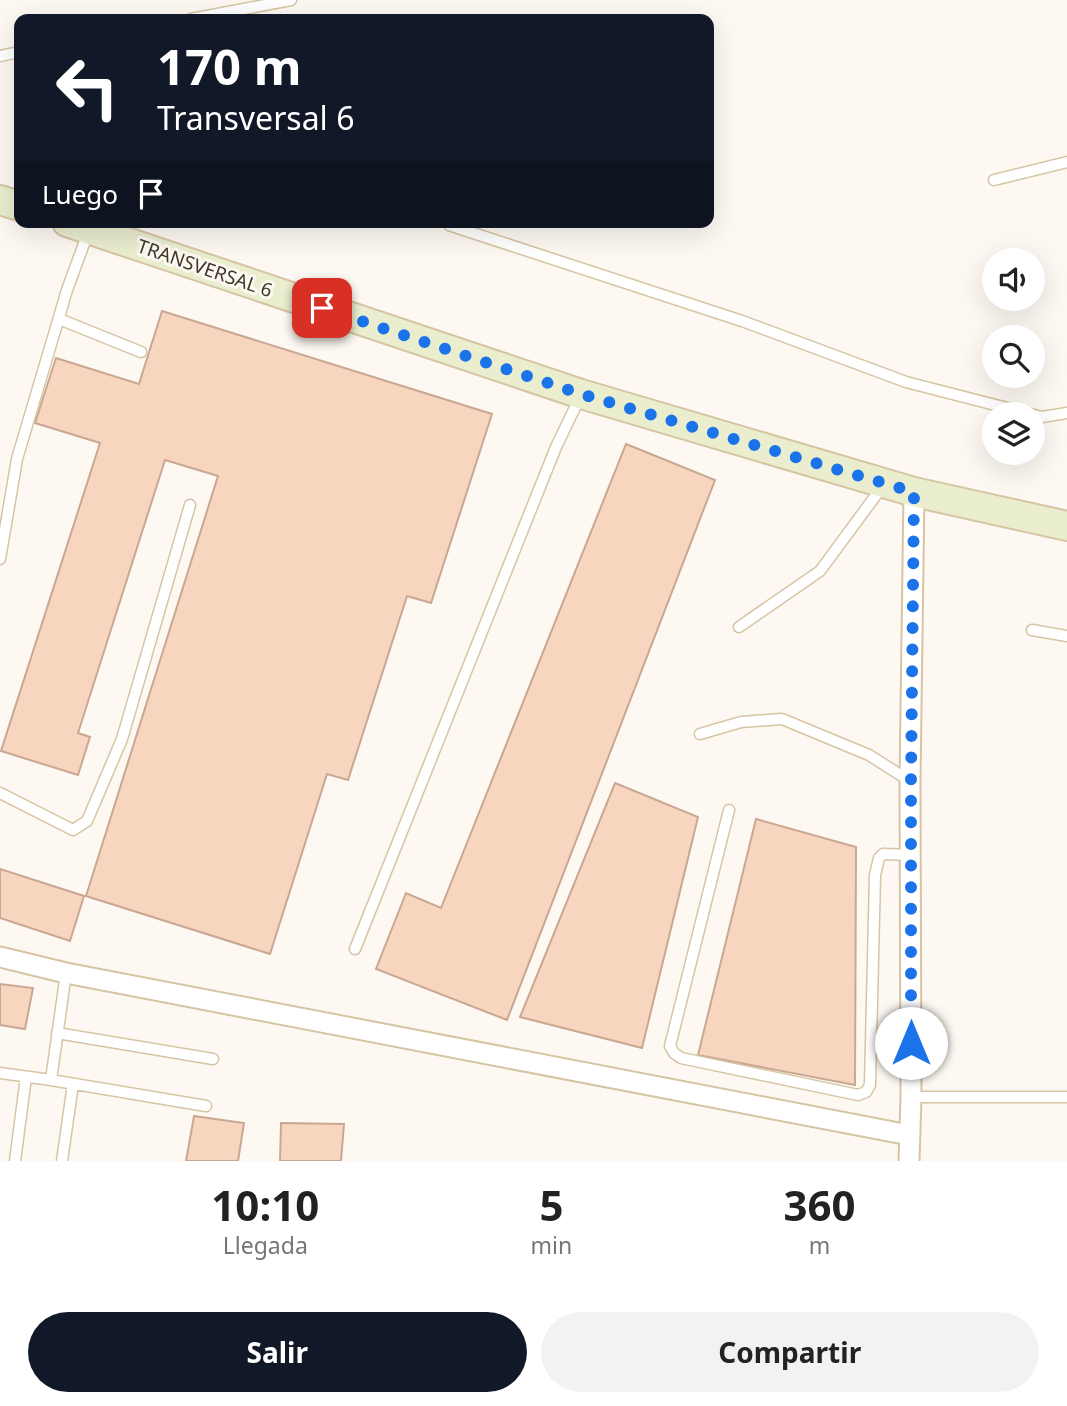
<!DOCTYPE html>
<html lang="es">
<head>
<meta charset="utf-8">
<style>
	:root { --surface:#fff; --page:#f2f2f2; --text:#222; --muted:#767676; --accent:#111827 }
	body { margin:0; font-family:"Noto Sans",sans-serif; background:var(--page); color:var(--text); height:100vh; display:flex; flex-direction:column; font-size:26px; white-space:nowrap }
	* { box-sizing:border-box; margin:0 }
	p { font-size:23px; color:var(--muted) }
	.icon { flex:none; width:38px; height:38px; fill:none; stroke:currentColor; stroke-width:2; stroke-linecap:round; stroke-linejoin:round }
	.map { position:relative; height:1161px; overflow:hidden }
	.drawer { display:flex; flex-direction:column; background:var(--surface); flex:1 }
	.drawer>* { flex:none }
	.guide { position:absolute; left:14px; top:14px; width:700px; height:214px; border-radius:14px; box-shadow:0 7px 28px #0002; background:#111827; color:#fff; overflow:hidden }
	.tools { position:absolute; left:982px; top:248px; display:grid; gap:14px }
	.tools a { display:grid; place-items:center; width:63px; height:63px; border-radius:50%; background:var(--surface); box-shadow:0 7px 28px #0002; font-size:35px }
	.pin { position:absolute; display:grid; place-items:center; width:60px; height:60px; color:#fff; margin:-30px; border-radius:14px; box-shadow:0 4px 10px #0006 }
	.me { position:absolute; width:77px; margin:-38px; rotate:0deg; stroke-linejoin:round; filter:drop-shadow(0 0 5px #0008) }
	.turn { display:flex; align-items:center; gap:24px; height:147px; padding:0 28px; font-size:32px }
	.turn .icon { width:91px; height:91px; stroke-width:2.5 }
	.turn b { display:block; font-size:49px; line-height:60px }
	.then { display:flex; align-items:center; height:66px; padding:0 28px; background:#0003; gap:14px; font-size:26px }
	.eta { display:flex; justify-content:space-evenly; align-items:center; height:119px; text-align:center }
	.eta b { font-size:42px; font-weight:700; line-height:49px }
	.action { display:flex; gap:14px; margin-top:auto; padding:14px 28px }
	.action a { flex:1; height:80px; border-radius:42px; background:var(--accent); color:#fff; font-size:28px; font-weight:700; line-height:80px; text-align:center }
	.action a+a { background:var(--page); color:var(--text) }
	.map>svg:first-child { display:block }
	.building { fill:#f7d5bf; stroke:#c9a792; stroke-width:2 }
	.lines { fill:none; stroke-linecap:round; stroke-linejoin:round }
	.lane-casing { stroke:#d6c5a3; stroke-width:13 }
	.street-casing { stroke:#d6c5a3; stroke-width:23 }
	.secondary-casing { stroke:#d6c5a3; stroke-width:32 }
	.lane { stroke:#fff; stroke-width:10 }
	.street { stroke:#fff; stroke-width:19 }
	.secondary { stroke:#eaedce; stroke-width:28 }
	.route { stroke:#1a73e8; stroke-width:12; stroke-dasharray:0 21.6 }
	.labels { text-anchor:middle; stroke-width:6; stroke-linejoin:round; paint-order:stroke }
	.street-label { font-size:19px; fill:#3f382a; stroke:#fdf9f2 }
</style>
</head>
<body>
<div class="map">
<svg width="1067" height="1161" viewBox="0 0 1067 1161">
	<rect width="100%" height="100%" fill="#fdf9f2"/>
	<path class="building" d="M 162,311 L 492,414 L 431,603 L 407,596 L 348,780 L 327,774 L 270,954 L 86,896 L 218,476 L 165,460 L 78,733 L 90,737 L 78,775 L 1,751 L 100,443 L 35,423 L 56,358 L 139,384 Z
		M 626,444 L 715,480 L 507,1020 L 376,969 L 406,893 L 441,908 Z
		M 615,783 L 698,817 L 642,1048 L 520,1017 Z
		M 756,819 L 856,847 L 855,1085 L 698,1055 Z
		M 0,869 L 84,896 L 70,941 L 0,918 Z
		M 0,984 L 33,988 L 25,1029 L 0,1025 Z
		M 194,1116 L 244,1123 L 238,1161 L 186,1161 Z
		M 281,1123 L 344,1124 L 341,1161 L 280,1161 Z"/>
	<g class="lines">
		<defs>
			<path id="lane" d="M 191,19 L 291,0
				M 0,56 L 19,52
				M 994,180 L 1067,162
				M 447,222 L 449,225 L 470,232 L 742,321 L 906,382 L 1042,417 L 1067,413
				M 59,319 L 141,352
				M 0,559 L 17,459 L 67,290 L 89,230
				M 739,627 L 820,571 L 882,487
				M 1032,630 L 1067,636
				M 700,734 L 741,722 L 782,719 L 869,755 L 910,781
				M 0,793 L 73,830 L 87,821 L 122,739 L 190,505
				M 729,810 L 670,1046 L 674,1053 L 681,1058 L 858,1095 L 866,1092 L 870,1085 L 875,875 L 879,858 L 883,854 L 911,855
				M 355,949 L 556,447 L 581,395
				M 66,973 L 51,1080 L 206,1106
				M 57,1033 L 213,1059
				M 0,1073 L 51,1080
				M 911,1097 L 1067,1097
				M 15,1161 L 26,1077
				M 62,1161 L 73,1084"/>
			<path id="street" d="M 0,957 L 66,973 L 909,1135
				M 909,1161 L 911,1097 L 910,781 L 914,492"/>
			<path id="secondary" d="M 0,200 L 19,206
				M 67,222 L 581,394 L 914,492 L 1067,526"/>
		</defs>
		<use href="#lane" class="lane-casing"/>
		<use href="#street" class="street-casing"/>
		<use href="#secondary" class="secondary-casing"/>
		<use href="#lane" class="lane"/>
		<use href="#street" class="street"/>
		<use href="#secondary" class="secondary"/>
	</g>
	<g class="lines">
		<path class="route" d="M 322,308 L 581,394 L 914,492 L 911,781 L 911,1043"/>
	</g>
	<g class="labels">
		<g class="street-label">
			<text transform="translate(205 268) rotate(19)" y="7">TRANSVERSAL 6</text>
		</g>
	</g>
</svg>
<div class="tools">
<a><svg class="icon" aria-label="sound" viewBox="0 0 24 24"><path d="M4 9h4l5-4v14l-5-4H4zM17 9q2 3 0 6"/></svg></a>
<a><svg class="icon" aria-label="search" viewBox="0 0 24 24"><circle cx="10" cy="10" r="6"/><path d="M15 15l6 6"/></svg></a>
<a><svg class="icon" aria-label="layers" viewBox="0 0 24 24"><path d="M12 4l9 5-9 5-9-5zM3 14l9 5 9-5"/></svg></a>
</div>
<div class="pin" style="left:322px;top:308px;background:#d93025"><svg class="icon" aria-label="arrive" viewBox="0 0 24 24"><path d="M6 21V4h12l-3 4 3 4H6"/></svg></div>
<svg class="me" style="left:911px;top:1043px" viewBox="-20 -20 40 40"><circle r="19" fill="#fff"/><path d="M0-13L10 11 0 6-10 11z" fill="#1a73e8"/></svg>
<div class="guide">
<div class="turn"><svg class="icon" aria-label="left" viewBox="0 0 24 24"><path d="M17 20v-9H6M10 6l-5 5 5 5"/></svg><div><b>170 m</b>Transversal 6</div></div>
<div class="then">Luego<svg class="icon" aria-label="arrive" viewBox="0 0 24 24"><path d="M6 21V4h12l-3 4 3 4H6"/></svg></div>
</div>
</div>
<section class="drawer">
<div class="eta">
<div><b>10:10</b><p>Llegada</p></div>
<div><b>5</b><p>min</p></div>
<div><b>360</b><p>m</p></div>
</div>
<div class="action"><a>Salir</a><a>Compartir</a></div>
</section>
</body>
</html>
